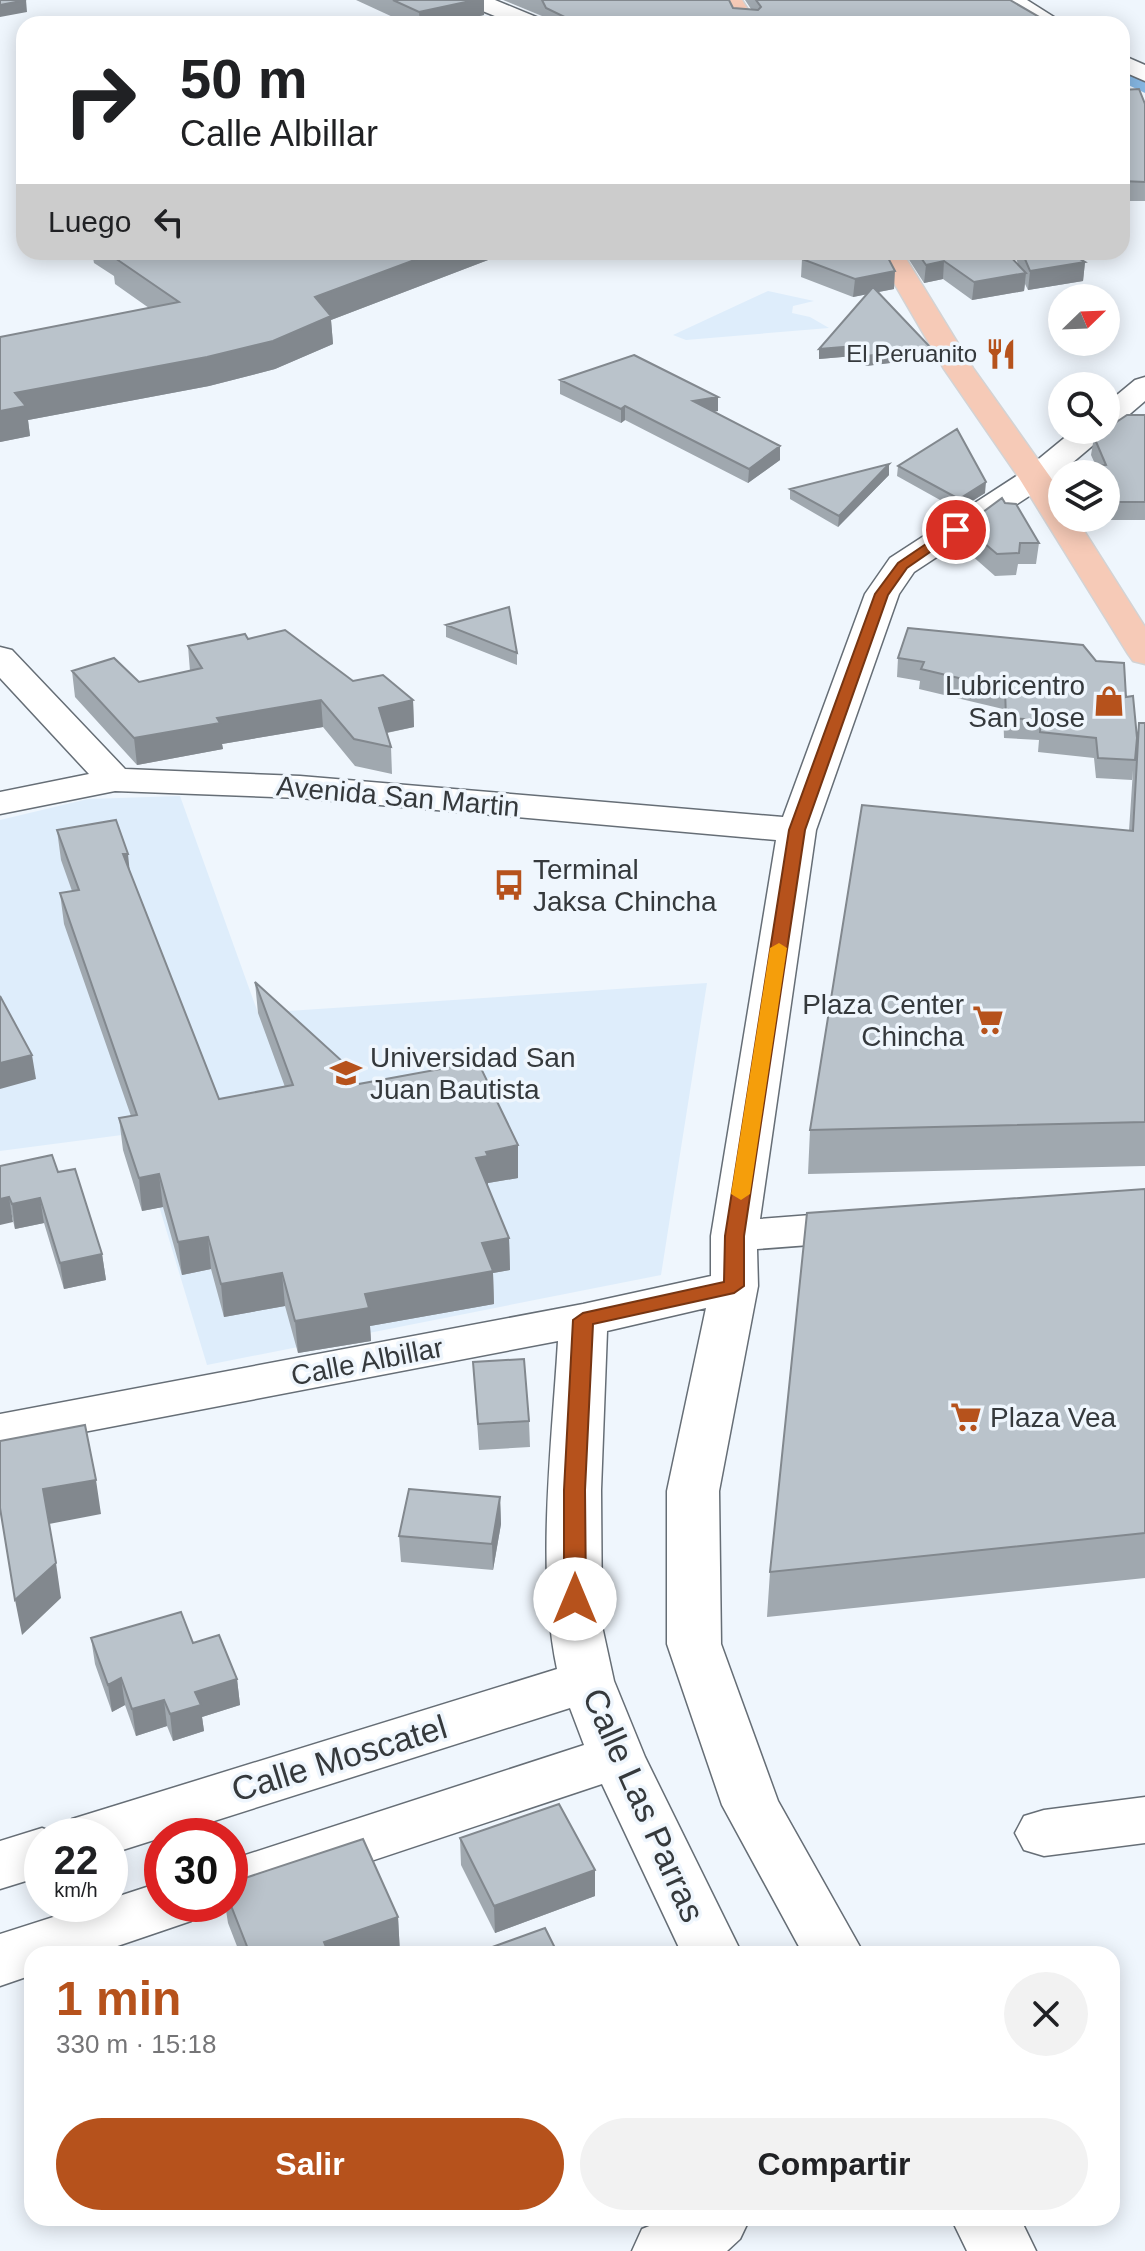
<!DOCTYPE html>
<html lang="es">
<head>
<meta charset="utf-8">
<style>
	:root { --surface:#fff; --page:#f2f2f2; --text:#202124; --muted:#757577; --accent:#b6521c }
	body { margin:0; font-family:Arial,sans-serif; background:var(--page); color:var(--text); height:100vh; display:flex; flex-direction:column; font-size:30px; white-space:nowrap }
	* { box-sizing:border-box; margin:0 }
	p { font-size:26px; color:var(--muted) }
	.icon { flex:none; width:44px; height:44px; fill:none; stroke:currentColor; stroke-width:2; stroke-linecap:round; stroke-linejoin:round }
	.map { position:relative; flex:1; overflow:hidden }
	.side { position:absolute; left:24px; top:1946px; width:1096px; height:280px; display:flex; flex-direction:column; background:var(--surface); border-radius:24px; box-shadow:0 4px 20px #0003 }
	.side>* { flex:none }
	.banner { position:absolute; left:16px; top:16px; width:1114px; height:244px; border-radius:24px; box-shadow:0 4px 20px #0003; background:#fff; color:var(--text); overflow:hidden }
	.needle { width:52px; rotate:67deg }
	.buttons { position:absolute; left:1048px; top:284px; display:grid; gap:16px }
	.buttons a { display:grid; place-items:center; width:72px; height:72px; border-radius:50%; background:var(--surface); box-shadow:0 4px 20px #0003; font-size:40px }
	.speed { position:absolute; left:24px; top:1818px; display:flex; gap:16px; font-size:40px; font-weight:700; text-align:center }
	.speed>* { display:grid; place-content:center; width:104px; height:104px; border-radius:50%; background:var(--surface); box-shadow:0 4px 20px #0003; line-height:1 }
	.speed small { font-size:20px; font-weight:400 }
	.speed .limit { border:12px solid #d22; background:#fff; color:#111 }
	.pin { position:absolute; display:grid; place-items:center; width:68px; height:68px; color:#fff; margin:-34px; border:4px solid #fff; border-radius:50%; box-shadow:0 2px 8px #0007 }
	.me { position:absolute; width:88px; margin:-44px; rotate:0deg; stroke-linejoin:round; filter:drop-shadow(0 0 6px #0008) }
	.turn { display:flex; align-items:center; gap:28px; height:168px; padding:0 32px; font-size:36px }
	.turn .icon { width:104px; height:104px; stroke-width:2.5 }
	.turn b { display:block; font-size:56px; line-height:68px }
	.then { display:flex; align-items:center; height:76px; padding:0 32px; background:#0003; gap:16px; font-size:30px }
	.round { display:grid; place-items:center; flex:none; width:84px; height:84px; border-radius:42px; background:var(--page) }
	.headline { display:flex; align-items:center; justify-content:space-between; height:136px; padding:0 32px }
	h1 { font-size:48px; font-weight:600; line-height:60px; color:var(--accent) }
	.action { display:flex; gap:16px; margin-top:auto; padding:16px 32px }
	.action a { flex:1; height:92px; border-radius:48px; background:var(--accent); color:#fff; font-size:32px; font-weight:600; line-height:92px; text-align:center }
	.action a+a { background:var(--page); color:var(--text) }
	.map>svg:first-child { display:block }
	.built { fill:#deedfb }
	.lines { fill:none; stroke-linecap:round; stroke-linejoin:round }
	.canal { fill:#86b8e4; fill-rule:evenodd }
	.minor-casing { stroke:#666e76; stroke-width:3 }
	.trunk-casing { stroke:#d3d3d4; stroke-width:3 }
	.minor { fill:#fff; fill-rule:evenodd }
	.trunk { fill:#f6cab7; fill-rule:evenodd }
	.wall { fill:#a0a8af }
	.shaded-wall { fill:#82888e }
	.building { fill:#bac3cb; stroke:#82888e; stroke-width:2 }
	.route { fill:#b6521c; stroke:#763512; stroke-width:2 }
	.slow { fill:#f59e0b }
	.labels { text-anchor:middle; stroke-width:7; stroke-linejoin:round; paint-order:stroke }
	.far-poi-label { font-size:24px; fill:#35393c; stroke:#eff6fd; text-anchor:end }
	.poi-label { font-size:28px; fill:#35393c; stroke:#eff6fd; text-anchor:start }
	.street-label { font-size:28px; fill:#35393c; stroke:#eff6fd }
	.near-street-label { font-size:34px; fill:#35393c; stroke:#eff6fd }
</style>
</head>
<body>
<div class="map">
<svg width="1145" height="2251" viewBox="0 0 1145 2251">
	<rect width="100%" height="100%" fill="#eff6fd"/>
	<path class="built" d="M 768,291 L 814,301 L 793,306 L 792,313 L 810,317 L 829,328 L 686,340 L 673,335 Z
		M 180,796 L 258,1013 L 707,983 L 661,1275 L 207,1365 L 137,1133 L 0,1151 L 0,820 L 88,799 Z"/>
	<g class="lines">
		<path class="canal" d="M 1122,65 L 1145,76 L 1145,93 L 1122,82 Z"/>
		<defs>
			<path id="minor" d="M 465,0 L 495,0 L 541,19 L 544,24 L 514,24 L 468,5 Z
				M 1000,0 L 1027,0 L 1065,24 L 1038,24 Z
				M 1122,55 L 1145,65 L 1145,81 L 1122,71 Z
				M 1145,377 L 1145,401 L 1117,425 L 1107,428 L 1108,430 L 1104,436 L 1046,485 L 914,572 L 899,594 L 816,830 L 760,1219 L 863,1211 L 879,1216 L 886,1226 L 879,1236 L 863,1241 L 757,1249 L 758,1286 L 719,1491 L 721,1644 L 778,1801 L 864,1954 L 803,1954 L 722,1805 L 667,1644 L 667,1491 L 706,1308 L 607,1331 L 601,1490 L 602,1626 L 614,1681 L 645,1757 L 742,1954 L 682,1954 L 602,1784 L 230,1908 L 218,1904 L 230,1904 L 230,1860 L 584,1745 L 570,1708 L 110,1854 L 110,1836 L 63,1836 L 72,1819 L 557,1669 C 536,1570 552,1443 558,1341 L 0,1448 L 0,1414 L 583,1304 L 711,1276 L 711,1236 L 776,840 L 300,798 L 115,791 L 0,814 L 0,792 L 89,774 L 0,678 L 0,647 L 12,650 L 125,769 L 300,776 L 783,817 L 865,594 L 890,558 L 1024,471 L 1074,430 L 1106,430 L 1106,404 L 1135,380 Z
				M 1145,1797 L 1145,1843 L 1044,1856 L 1024,1850 L 1015,1833 L 1024,1816 L 1044,1810 Z
				M 42,1828 L 63,1836 L 42,1836 L 42,1876 L 0,1889 L 0,1841 Z
				M 162,1882 L 162,1904 L 200,1904 L 191,1921 L 94,1954 L 32,1954 L 32,1975 L 0,1986 L 0,1934 L 94,1904 L 110,1904 L 110,1899 Z
				M 669,2218 L 750,2218 L 740,2239 L 727,2251 L 632,2251 L 642,2229 Z
				M 951,2218 L 1020,2218 L 1036,2251 L 967,2251 Z"/>
			<path id="trunk" d="M 720,0 L 742,0 L 757,24 L 735,24 Z
				M 876,252 L 902,252 L 973,368 L 1051,478 L 1062,496 L 1062,518 L 1076,518 L 1145,627 L 1145,664 L 1133,661 L 1128,654 L 1019,478 L 944,369 Z"/>
		</defs>
		<use href="#minor" class="minor-casing"/>
		<use href="#trunk" class="trunk-casing"/>
		<use href="#minor" class="minor"/>
		<use href="#trunk" class="trunk"/>
	</g>
	<path class="wall" d="M 356,0 L 484,0 L 484,15 L 444,24 L 408,24 Z
		M 503,0 L 729,0 L 733,8 L 751,9 L 745,0 L 1010,0 L 1046,24 L 546,24 L 542,16 Z
		M 1122,90 L 1145,104 L 1145,201 L 1122,201 Z
		M 92,252 L 509,252 L 331,320 L 333,344 L 275,369 L 209,386 L 28,420 L 30,436 L 0,442 L 0,337 L 149,308 L 115,284 L 114,276 L 94,263 Z
		M 904,252 L 1006,252 L 1018,264 L 1014,252 L 1068,252 L 1085,262 L 1083,281 L 1028,290 L 1025,284 L 1024,291 L 972,300 L 943,279 L 924,283 Z
		M 802,259 L 894,289 L 878,292 L 931,348 L 930,358 L 866,366 L 854,356 L 819,359 L 819,349 L 867,294 L 853,297 L 801,277 Z
		M 560,380 L 718,411 L 713,412 L 780,460 L 748,483 L 625,420 L 621,423 L 560,394 Z
		M 1145,415 L 1145,520 L 1108,520 L 1106,515 L 1106,474 L 1095,474 L 1096,466 L 1091,455 L 1094,437 Z
		M 889,464 L 889,475 L 838,527 L 790,499 L 790,489 Z
		M 898,466 L 985,493 L 958,510 L 897,476 Z
		M 1005,503 L 1039,543 L 1036,564 L 1018,564 L 1016,575 L 995,576 L 962,547 L 964,526 Z
		M 446,625 L 517,653 L 517,665 L 446,637 Z
		M 248,639 L 353,681 L 413,700 L 414,727 L 387,733 L 391,747 L 392,774 L 355,766 L 323,727 L 222,744 L 223,749 L 137,765 L 75,697 L 72,671 L 139,682 L 190,671 L 188,646 Z
		M 898,658 L 1126,697 L 1136,750 L 1139,723 L 1145,723 L 1145,1166 L 808,1174 L 810,1130 L 1129,831 L 1133,770 L 1132,780 L 1096,778 L 1094,758 L 1038,752 L 1039,740 L 1004,738 L 1003,709 L 919,689 L 920,681 L 897,677 Z
		M 57,830 L 130,872 L 219,1099 L 285,1087 L 258,1013 L 255,982 L 353,1085 L 518,1145 L 518,1178 L 488,1183 L 488,1188 L 509,1238 L 510,1270 L 493,1273 L 494,1304 L 370,1326 L 371,1341 L 298,1353 L 285,1306 L 224,1317 L 211,1269 L 182,1275 L 163,1207 L 142,1211 L 123,1150 L 119,1118 L 131,1116 L 64,924 L 60,893 L 72,891 L 61,860 Z
		M 0,1166 L 58,1172 L 102,1254 L 106,1280 L 64,1289 L 44,1223 L 15,1229 Z
		M 1145,1189 L 1145,1578 L 767,1617 L 770,1572 Z
		M 473,1362 L 529,1421 L 530,1447 L 479,1450 Z
		M 500,1497 L 501,1524 L 493,1570 L 401,1562 L 399,1536 Z
		M 91,1638 L 193,1643 L 237,1679 L 240,1705 L 202,1717 L 204,1731 L 173,1741 L 167,1726 L 136,1736 L 125,1705 L 112,1712 L 95,1664 Z
		M 460,1838 L 595,1896 L 495,1933 L 461,1865 Z
		M 225,1904 L 398,1917 L 400,1954 L 240,1954 L 228,1923 Z"/>
	<path class="shaded-wall" d="M 26,0 L 27,12 L 0,17 L 0,5 Z
		M 475,0 L 484,0 L 484,15 L 444,24 L 420,24 L 419,12 Z
		M 1046,21 L 1046,24 L 1028,24 L 1028,22 Z
		M 436,252 L 509,252 L 331,320 L 333,344 L 275,369 L 209,386 L 28,420 L 30,436 L 0,442 L 0,411 L 15,393 L 315,297 Z
		M 944,261 L 943,279 L 924,283 L 926,265 Z
		M 1085,262 L 1083,281 L 1028,290 L 1030,271 Z
		M 895,271 L 894,289 L 853,297 L 855,279 Z
		M 1026,273 L 1024,291 L 972,300 L 974,282 Z
		M 855,346 L 854,356 L 819,359 L 819,349 Z
		M 931,348 L 930,358 L 866,366 L 866,356 Z
		M 718,397 L 718,411 L 692,415 L 693,401 Z
		M 625,406 L 625,420 L 621,423 L 621,409 Z
		M 780,446 L 780,460 L 748,483 L 749,469 Z
		M 889,464 L 889,475 L 838,527 L 839,516 Z
		M 986,482 L 985,493 L 958,510 L 959,499 Z
		M 321,700 L 323,727 L 222,744 L 223,749 L 137,765 L 134,738 L 217,718 Z
		M 413,700 L 414,727 L 380,734 L 379,708 Z
		M 123,854 L 128,854 L 131,884 Z
		M 32,1055 L 36,1079 L 0,1089 L 0,1063 Z
		M 518,1145 L 518,1178 L 488,1183 L 488,1188 L 476,1158 L 486,1152 Z
		M 159,1174 L 163,1207 L 142,1211 L 139,1178 Z
		M 9,1197 L 13,1222 L 0,1225 L 0,1199 Z
		M 40,1198 L 44,1223 L 15,1229 L 12,1204 Z
		M 208,1237 L 211,1269 L 182,1275 L 178,1242 Z
		M 509,1238 L 510,1270 L 493,1273 L 494,1304 L 370,1326 L 371,1341 L 298,1353 L 295,1321 L 365,1294 L 482,1243 Z
		M 102,1254 L 106,1280 L 64,1289 L 60,1263 Z
		M 282,1273 L 285,1306 L 224,1317 L 221,1284 Z
		M 96,1480 L 101,1514 L 49,1524 L 43,1489 Z
		M 500,1497 L 501,1524 L 493,1570 L 492,1544 Z
		M 56,1563 L 61,1598 L 22,1635 L 15,1600 Z
		M 121,1678 L 125,1705 L 112,1712 L 108,1685 Z
		M 237,1679 L 240,1705 L 202,1717 L 204,1731 L 173,1741 L 170,1714 L 195,1692 Z
		M 164,1700 L 167,1726 L 136,1736 L 132,1709 Z
		M 595,1870 L 595,1896 L 495,1933 L 494,1906 Z
		M 398,1917 L 400,1954 L 325,1954 L 324,1942 Z"/>
	<path class="building" d="M 0,0 L 26,0 L 0,5 Z
		M 393,0 L 475,0 L 419,12 Z
		M 542,0 L 729,0 L 733,8 L 758,10 L 761,7 L 756,0 L 1010,0 L 1046,21 L 1028,22 L 1031,24 L 579,24 L 546,8 Z
		M 1139,89 L 1145,104 L 1145,182 L 1122,181 L 1122,90 Z
		M 117,252 L 436,252 L 315,297 L 331,316 L 273,341 L 207,357 L 15,393 L 26,406 L 0,411 L 0,337 L 179,302 L 112,256 L 120,254 Z
		M 820,252 L 885,252 L 895,271 L 855,279 L 802,259 Z
		M 917,252 L 1006,252 L 1026,273 L 974,282 L 944,261 L 926,265 Z
		M 1022,252 L 1068,252 L 1085,262 L 1030,271 Z
		M 873,287 L 931,348 L 866,356 L 855,346 L 819,349 Z
		M 634,355 L 718,397 L 693,401 L 780,446 L 749,469 L 625,406 L 621,409 L 560,380 Z
		M 1127,415 L 1145,415 L 1145,502 L 1110,502 L 1106,491 L 1106,474 L 1099,474 L 1096,466 L 1106,465 L 1094,437 Z
		M 957,429 L 986,482 L 959,499 L 898,466 Z
		M 889,464 L 839,516 L 790,489 Z
		M 1002,498 L 1005,503 L 1016,504 L 1039,543 L 1020,543 L 1019,553 L 997,554 L 964,526 Z
		M 509,607 L 517,653 L 446,625 Z
		M 908,628 L 1083,645 L 1096,661 L 1124,663 L 1126,697 L 1133,696 L 1137,738 L 1135,760 L 1098,758 L 1096,738 L 1040,732 L 1041,720 L 1006,718 L 1005,689 L 921,669 L 924,662 L 898,658 Z
		M 285,630 L 353,681 L 383,675 L 413,700 L 379,708 L 391,747 L 354,739 L 321,700 L 217,718 L 220,723 L 134,738 L 72,671 L 114,658 L 139,682 L 202,668 L 188,646 L 245,634 L 248,639 Z
		M 1139,723 L 1145,723 L 1145,1122 L 810,1130 L 862,805 L 1133,831 Z
		M 116,820 L 128,854 L 123,854 L 219,1099 L 293,1085 L 255,982 L 343,1062 L 353,1085 L 478,1062 L 518,1145 L 486,1152 L 488,1156 L 476,1158 L 509,1238 L 482,1243 L 493,1271 L 365,1294 L 369,1308 L 295,1321 L 282,1273 L 221,1284 L 208,1237 L 178,1242 L 159,1174 L 139,1178 L 119,1118 L 137,1115 L 60,893 L 79,890 L 57,830 Z
		M 0,996 L 32,1055 L 0,1063 Z
		M 52,1155 L 58,1172 L 75,1169 L 102,1254 L 60,1263 L 40,1198 L 12,1204 L 9,1197 L 0,1199 L 0,1166 Z
		M 1145,1189 L 1145,1533 L 770,1572 L 807,1213 Z
		M 524,1359 L 529,1421 L 478,1424 L 473,1362 Z
		M 85,1425 L 96,1480 L 43,1489 L 56,1563 L 15,1600 L 0,1508 L 0,1441 Z
		M 409,1489 L 500,1497 L 492,1544 L 399,1536 Z
		M 181,1612 L 193,1643 L 219,1635 L 237,1679 L 195,1692 L 201,1705 L 170,1714 L 164,1700 L 132,1709 L 121,1678 L 108,1685 L 91,1638 Z
		M 559,1804 L 595,1870 L 494,1906 L 460,1838 Z
		M 363,1839 L 398,1917 L 324,1942 L 329,1954 L 250,1954 L 230,1903 L 230,1883 Z
		M 545,1928 L 558,1954 L 473,1954 Z"/>
	<path class="route" d="M 951,527 L 962,530 L 907,568 L 888,595 L 805,830 L 744,1236 L 744,1286 L 734,1293 L 593,1324 L 585,1490 L 586,1599 L 582,1605 L 575,1607 L 567,1605 L 564,1599 L 564,1490 L 573,1320 L 583,1313 L 724,1282 L 725,1236 L 789,830 L 875,594 L 898,563 Z"/>
	<path class="slow" d="M 779,943 L 787,948 L 750,1194 L 741,1200 L 731,1194 L 770,948 Z"/>
	<defs>
		<symbol id="restaurant-bare" viewBox="-9 -9 18 18"><path d="M-5-6h1v4h1v-4h1v4h1v-4h1v5L-1.5 .5V6h-2V.5L-5-1ZM5-6V6H3V1.5H1.5Q1.5-4 5-6Z" fill="#b6521c" stroke="#eff6fd" stroke-width="2.5" paint-order="stroke"/></symbol>
		<symbol id="shop-bare" viewBox="-9 -9 18 18"><path d="M-5-2.5h2.3a2.7 3.5 0 0 1 5.4 0H5L5.5 6h-11ZM-1.5-2.5h3a1.5 2.3 0 0 0-3 0Z" fill="#b6521c" stroke="#eff6fd" stroke-width="2.5" paint-order="stroke"/></symbol>
		<symbol id="bus-bare" viewBox="-9 -9 18 18"><path d="M-5-6H5V4H4V6H2V4H-2V6H-4V4H-5ZM-3.5-4V0h7V-4ZM-3.5 1.2v1.5H-2V1.2ZM2 1.2v1.5H3.5V1.2Z" fill="#b6521c" stroke="#eff6fd" stroke-width="2.5" paint-order="stroke"/></symbol>
		<symbol id="supermarket-bare" viewBox="-9 -9 18 18"><path d="M-6-5.5h2.5l.6 2H6L4.5 2H-2.5L-4.4-4H-6ZM-1.5 3.2a1.3 1.3 0 1 0 .1 0ZM3 3.2a1.3 1.3 0 1 0 .1 0Z" fill="#b6521c" stroke="#eff6fd" stroke-width="2.5" paint-order="stroke"/></symbol>
		<symbol id="university-bare" viewBox="-9 -9 18 18"><path d="M0-5L7-2L0 1L-7-2ZM-4 1L0 2.5L4 1V4Q0 6-4 4Z" fill="#b6521c" stroke="#eff6fd" stroke-width="2.5" paint-order="stroke"/></symbol>
	</defs>
	<g fill-rule="evenodd">
		<use href="#restaurant-bare" x="979" y="332" width="44" height="44"/>
		<use href="#shop-bare" x="1087" y="679" width="44" height="44"/>
		<use href="#bus-bare" x="487" y="863" width="44" height="44"/>
		<use href="#supermarket-bare" x="966" y="998" width="44" height="44"/>
		<use href="#university-bare" x="324" y="1051" width="44" height="44"/>
		<use href="#supermarket-bare" x="944" y="1395" width="44" height="44"/>
	</g>
	<g class="labels">
		<g class="far-poi-label">
			<text x="977" y="362">El Peruanito</text>
		</g>
		<g class="poi-label">
			<text x="1085" y="695" text-anchor="end">Lubricentro<tspan x="1085" dy="32">San Jose</tspan></text>
			<text x="533" y="879">Terminal<tspan x="533" dy="32">Jaksa Chincha</tspan></text>
			<text x="964" y="1014" text-anchor="end">Plaza Center<tspan x="964" dy="32">Chincha</tspan></text>
			<text x="370" y="1067">Universidad San<tspan x="370" dy="32">Juan Bautista</tspan></text>
			<text x="990" y="1427">Plaza Vea</text>
		</g>
		<g class="street-label">
			<text transform="translate(398 796) rotate(5)" y="10">Avenida San Martin</text>
			<text transform="translate(367 1361) rotate(-11)" y="10">Calle Albillar</text>
		</g>
		<g class="near-street-label">
			<text transform="translate(339 1758) rotate(-17)" y="12">Calle Moscatel</text>
			<text transform="translate(644 1805) rotate(66)" y="12">Calle Las Parras</text>
		</g>
	</g>
</svg>
<div class="buttons">
<a><svg class="needle" viewBox="-14 -14 28 28"><path d="M0-13l5 13h-10z" fill="#e53935"/><path d="M0 13l5-13h-10z" fill="#757577"/></svg></a>
<a><svg class="icon" aria-label="search" viewBox="0 0 24 24"><circle cx="10" cy="10" r="6"/><path d="M15 15l6 6"/></svg></a>
<a><svg class="icon" aria-label="layers" viewBox="0 0 24 24"><path d="M12 4l9 5-9 5-9-5zM3 14l9 5 9-5"/></svg></a>
</div>
<div class="speed"><div>22<small>km/h</small></div><div class="limit">30</div></div>
<div class="pin" style="left:956px;top:530px;background:#d93025"><svg class="icon" aria-label="arrive" viewBox="0 0 24 24"><path d="M6 21V4h12l-3 4 3 4H6"/></svg></div>
<svg class="me" style="left:575px;top:1599px" viewBox="-20 -20 40 40"><circle r="19" fill="#fff"/><path d="M0-13L10 11 0 6-10 11z" fill="#b6521c"/></svg>
<div class="banner">
<div class="turn"><svg class="icon" aria-label="right" viewBox="0 0 24 24"><path d="M7 20v-9h11M14 6l5 5-5 5"/></svg><div><b>50 m</b>Calle Albillar</div></div>
<div class="then">Luego<svg class="icon" aria-label="left" viewBox="0 0 24 24"><path d="M17 20v-9H6M10 6l-5 5 5 5"/></svg></div>
</div>
<section class="side">
<div class="headline"><div><h1>1 min</h1><p>330 m · 15:18</p></div><a class="round"><svg class="icon" aria-label="close" viewBox="0 0 24 24"><path d="M6 6l12 12M18 6L6 18"/></svg></a></div>
<div class="action"><a>Salir</a><a>Compartir</a></div>
</section>
</div>
</body>
</html>
